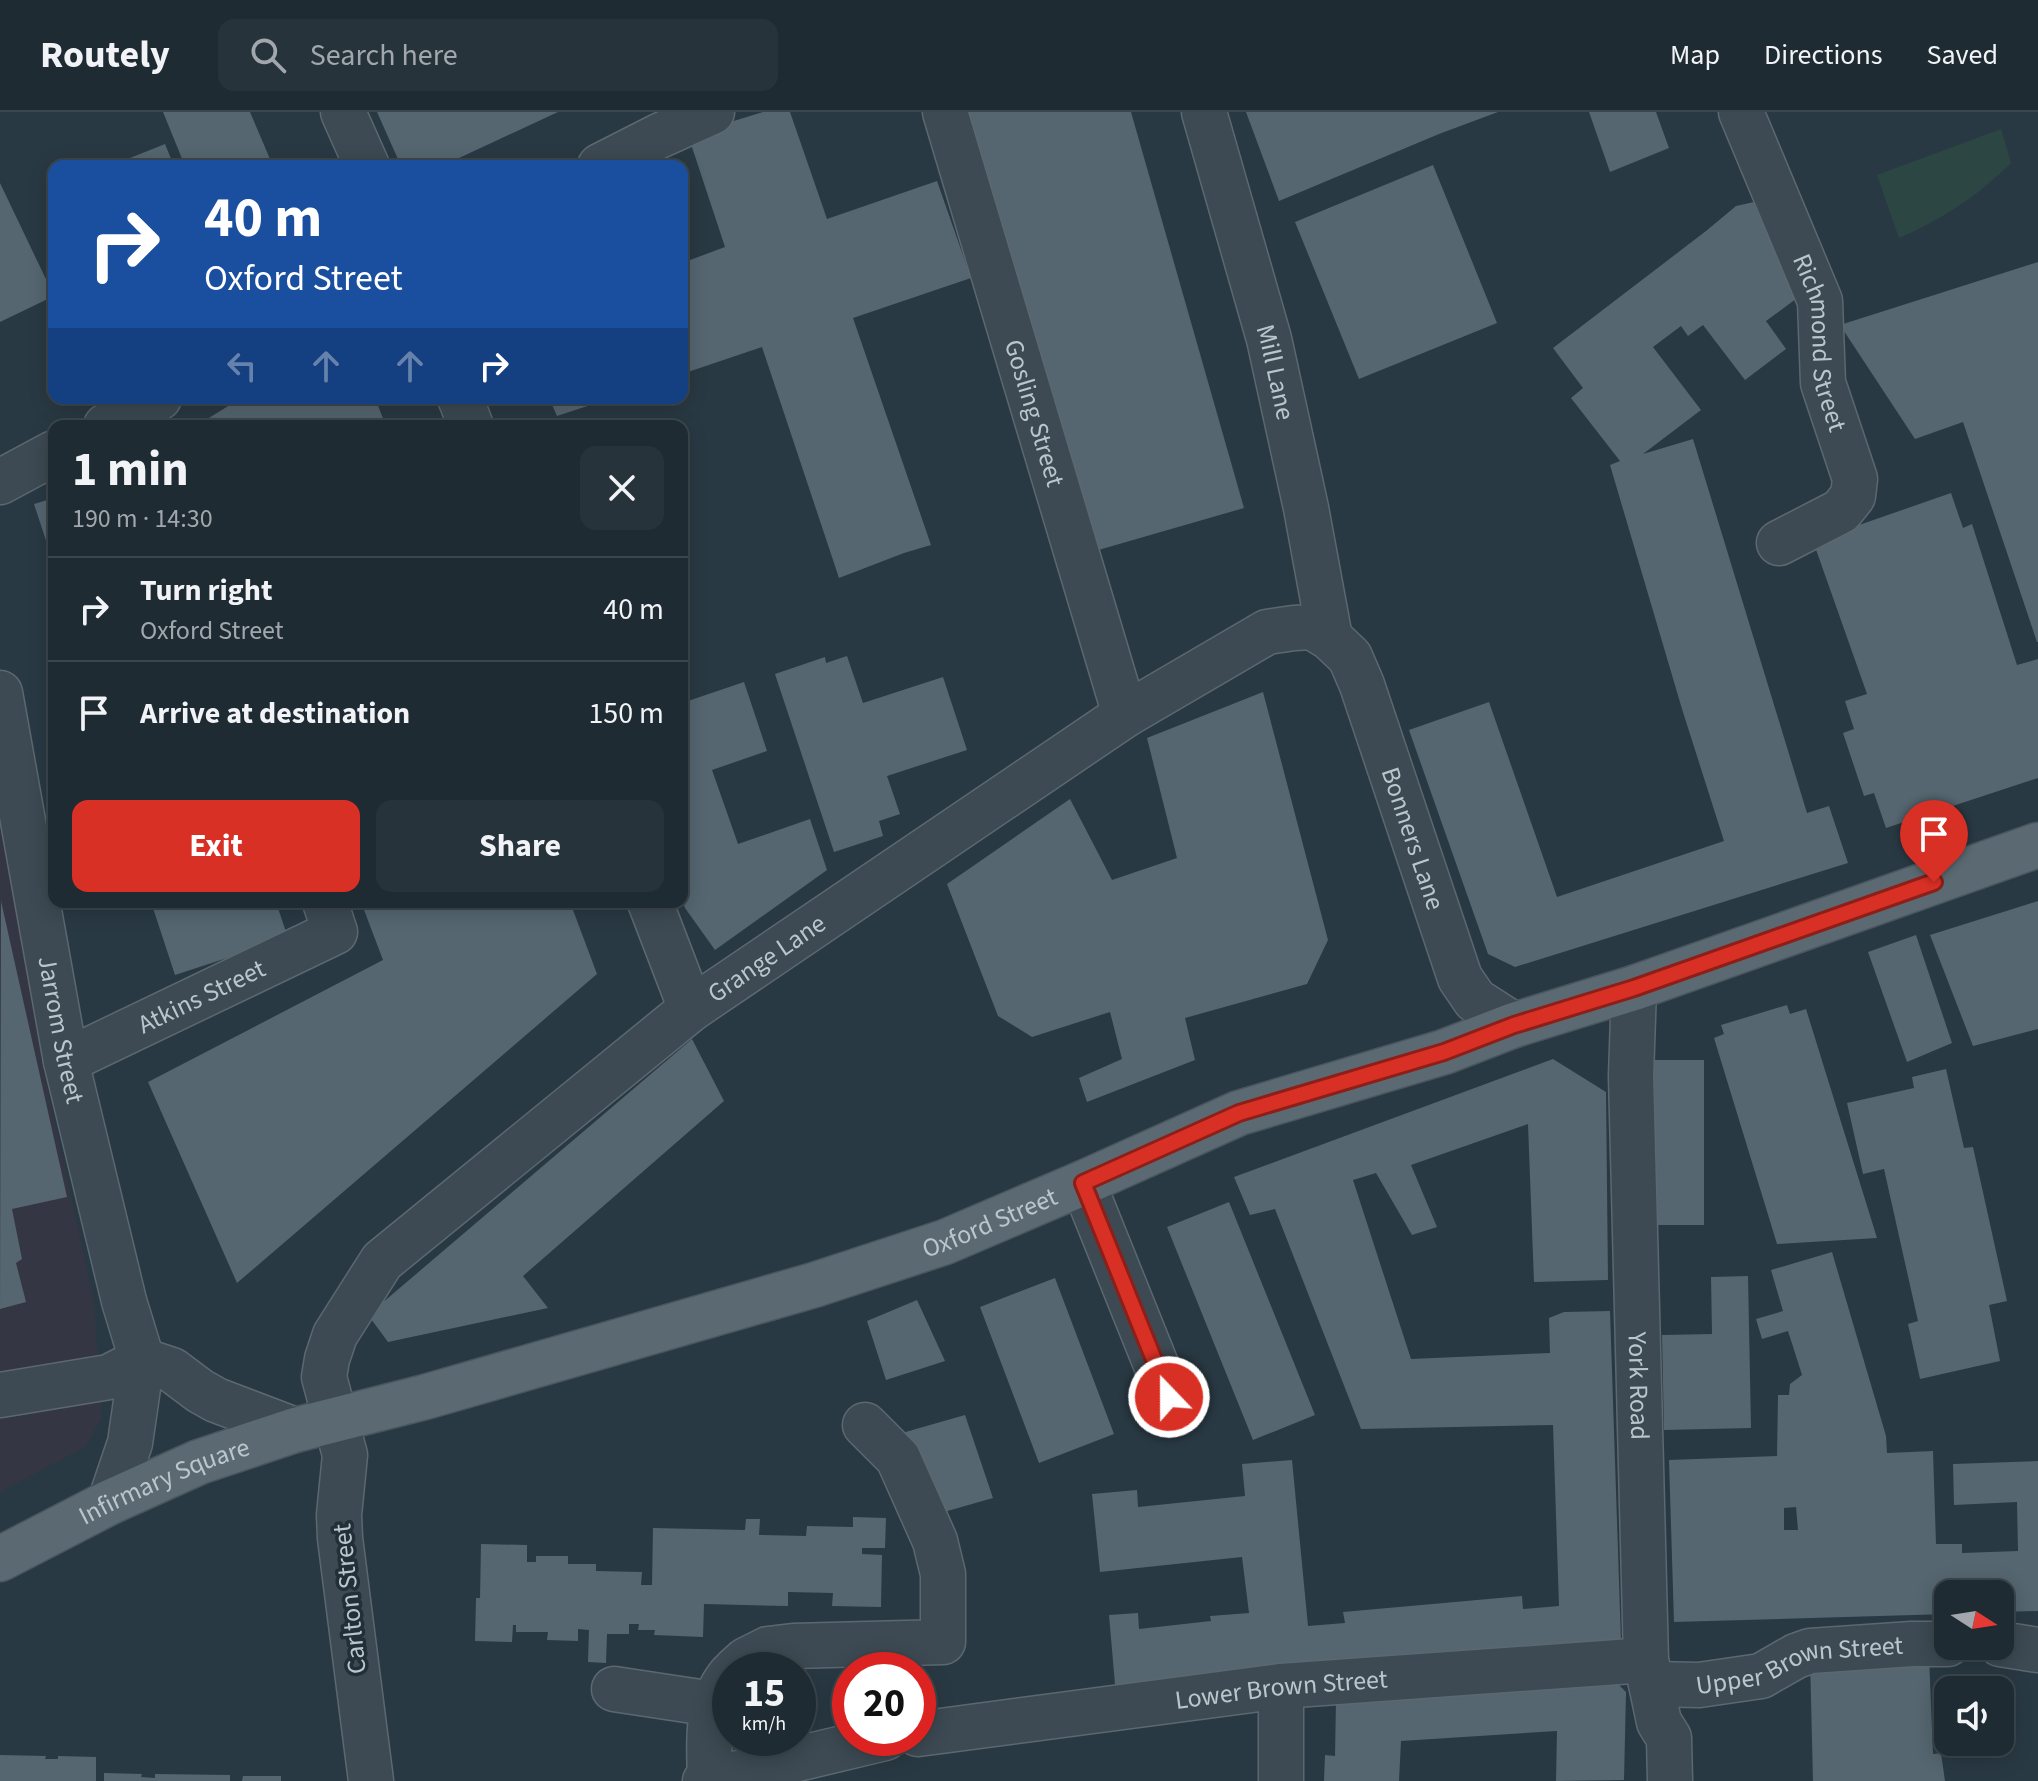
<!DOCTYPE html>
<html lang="en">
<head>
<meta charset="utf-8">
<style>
	:root { --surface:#1f2b32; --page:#27333a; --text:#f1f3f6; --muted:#a1a7ac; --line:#3c474d; --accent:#d93025 }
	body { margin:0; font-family:"Source Sans 3",sans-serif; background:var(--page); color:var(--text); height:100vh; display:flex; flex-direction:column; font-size:30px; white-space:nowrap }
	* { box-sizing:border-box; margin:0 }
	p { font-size:26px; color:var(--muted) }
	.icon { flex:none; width:44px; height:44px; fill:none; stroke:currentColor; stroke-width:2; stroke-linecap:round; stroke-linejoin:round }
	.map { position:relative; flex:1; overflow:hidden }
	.details { position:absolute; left:48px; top:308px; width:640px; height:488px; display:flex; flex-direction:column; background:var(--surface); border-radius:16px; box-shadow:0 4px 20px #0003,0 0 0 2px var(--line) }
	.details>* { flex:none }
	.banner { position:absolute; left:48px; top:48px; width:640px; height:244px; border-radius:16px; box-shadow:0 4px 20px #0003,0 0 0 2px var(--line); background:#1a4fa0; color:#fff; overflow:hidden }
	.needle { width:52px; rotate:102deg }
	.buttons { position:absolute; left:1934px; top:1468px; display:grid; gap:16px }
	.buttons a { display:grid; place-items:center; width:80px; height:80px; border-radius:16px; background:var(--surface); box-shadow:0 4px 20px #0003,0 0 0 2px var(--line); font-size:40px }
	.speed { position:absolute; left:712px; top:1540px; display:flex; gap:16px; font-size:40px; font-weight:700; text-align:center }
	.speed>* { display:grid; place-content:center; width:104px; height:104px; border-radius:50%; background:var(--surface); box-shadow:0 4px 20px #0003,0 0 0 2px var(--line); line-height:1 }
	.speed small { font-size:20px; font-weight:400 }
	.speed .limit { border:12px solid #d22; background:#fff; color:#111 }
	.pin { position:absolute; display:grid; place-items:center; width:68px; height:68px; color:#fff; margin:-82px -34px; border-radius:50% 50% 50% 0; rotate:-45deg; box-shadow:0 0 8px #0007 }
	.pin .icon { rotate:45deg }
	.me { position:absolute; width:88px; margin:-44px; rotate:338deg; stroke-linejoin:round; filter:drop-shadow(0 0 6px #0008) }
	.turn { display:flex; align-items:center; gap:28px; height:168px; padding:0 24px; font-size:36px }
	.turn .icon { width:104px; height:104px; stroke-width:2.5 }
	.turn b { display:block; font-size:56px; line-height:68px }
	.lanes { display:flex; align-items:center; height:76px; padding:0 24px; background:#0003; justify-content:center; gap:40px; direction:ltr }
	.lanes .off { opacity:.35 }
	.round { display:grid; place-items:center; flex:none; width:84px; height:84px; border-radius:16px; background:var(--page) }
	.headline { display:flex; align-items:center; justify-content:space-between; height:136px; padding:0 24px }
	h1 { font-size:48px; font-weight:700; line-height:60px }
	.primary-button { display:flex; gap:16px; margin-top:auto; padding:16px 24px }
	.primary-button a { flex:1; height:92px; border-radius:16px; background:var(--accent); color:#fff; font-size:32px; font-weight:700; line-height:92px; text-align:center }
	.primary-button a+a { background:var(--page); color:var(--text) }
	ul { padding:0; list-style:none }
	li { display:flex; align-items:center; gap:24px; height:104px; padding:0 24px; border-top:2px solid var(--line) }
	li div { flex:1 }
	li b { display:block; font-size:30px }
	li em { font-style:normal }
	header { display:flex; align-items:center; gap:48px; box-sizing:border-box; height:112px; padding:0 40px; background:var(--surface); border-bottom:2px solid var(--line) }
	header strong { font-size:38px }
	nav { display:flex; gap:44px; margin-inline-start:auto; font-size:28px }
	.search { width:560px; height:72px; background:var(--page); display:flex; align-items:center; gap:20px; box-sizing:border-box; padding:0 28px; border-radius:16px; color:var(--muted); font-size:30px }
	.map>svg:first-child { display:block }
	.medical { fill:#353644 }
	.green { fill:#2c4643 }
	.building { fill:#556670; fill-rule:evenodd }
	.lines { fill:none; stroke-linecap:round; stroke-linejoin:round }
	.minor-casing { stroke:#5c6870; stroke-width:47 }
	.major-casing { stroke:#4a565f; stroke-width:47 }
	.minor { stroke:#3d4a53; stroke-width:44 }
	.major { stroke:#5b6a72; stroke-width:44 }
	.route-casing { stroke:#8d1f18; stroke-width:20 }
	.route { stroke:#d93025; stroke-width:14 }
	.labels { text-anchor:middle; stroke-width:7; stroke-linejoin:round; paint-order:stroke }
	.street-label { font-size:26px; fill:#bbc5cc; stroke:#222f38 }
</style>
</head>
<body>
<header>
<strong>Routely</strong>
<div class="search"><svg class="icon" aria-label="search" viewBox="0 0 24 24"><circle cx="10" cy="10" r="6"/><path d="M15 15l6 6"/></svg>Search here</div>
<nav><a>Map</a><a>Directions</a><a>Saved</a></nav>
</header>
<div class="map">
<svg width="2038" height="1669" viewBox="0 0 2038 1669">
	<rect width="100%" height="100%" fill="#293943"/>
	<path class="medical" d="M 0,704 L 44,960 L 94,1191 L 102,1305 L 85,1335 L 0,1380 Z"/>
	<path class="green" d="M 2001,17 L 2011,51 C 1976,85 1944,106 1899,126 L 1877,63 Z"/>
	<path class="building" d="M 163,0 L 250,0 L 273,54 L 185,54 Z
		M 377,0 L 558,0 L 442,54 L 401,54 Z
		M 763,0 L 790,0 L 827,107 L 937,69 L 971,166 L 853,206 L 931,433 L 904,441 L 839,466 L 762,235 L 682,262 L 682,151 L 725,135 L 688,23 Z
		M 962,0 L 1131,0 L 1244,396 L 1088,441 Z
		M 1246,0 L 1498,0 L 1439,22 L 1279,89 Z
		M 1589,0 L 1656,0 L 1669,36 L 1610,60 Z
		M 165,32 L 174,54 L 110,54 Z
		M 1433,53 L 1497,211 L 1359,267 L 1295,110 Z
		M 0,71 L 54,184 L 0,210 Z
		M 1754,90 L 1804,181 L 1766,209 L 1786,237 L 1745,268 L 1703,213 L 1688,224 L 1681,214 L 1653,235 L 1701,298 L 1643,342 L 1693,327 L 1807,701 L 1829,694 L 1848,751 L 1515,855 L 1488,842 L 1409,618 L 1489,590 L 1557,785 L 1724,729 L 1682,597 L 1610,353 L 1620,349 L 1571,286 L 1583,276 L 1553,236 L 1706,119 L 1736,94 Z
		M 2038,150 L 2038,530 L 2037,530 L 1963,310 L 1915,327 L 1840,213 Z
		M 241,286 L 375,286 L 386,314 L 196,314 Z
		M 549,286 L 608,286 L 609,287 L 557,304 Z
		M 1951,381 L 1963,416 L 1972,412 L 2017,553 L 2038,547 L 2038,666 L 1886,716 L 1874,681 L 1864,684 L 1843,621 L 1854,617 L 1845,589 L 1867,582 L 1813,429 Z
		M 54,386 L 54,450 L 53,450 L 34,392 Z
		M 847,544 L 863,591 L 943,565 L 967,638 L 887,664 L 900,702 L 879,709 L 883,724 L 834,740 L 775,562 L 825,545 L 826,551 Z
		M 744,570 L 767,639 L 712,658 L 738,732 L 810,707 L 827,758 L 715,838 L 685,796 L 682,787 L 682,591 Z
		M 1263,580 L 1328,828 L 1307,872 L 1185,906 L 1195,948 L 1087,990 L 1079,966 L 1122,947 L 1110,900 L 1032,925 L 998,904 L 947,772 L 1070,687 L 1112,768 L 1177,746 L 1147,626 Z
		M 1,789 L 67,1085 L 12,1097 L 22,1147 L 16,1151 L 26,1190 L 0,1197 Z
		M 2038,789 L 2038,917 L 1973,934 L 1930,823 Z
		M 151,790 L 276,790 L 288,826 L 175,863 Z
		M 361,790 L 570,790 L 597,862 L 237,1171 L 148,970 L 383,848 Z
		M 1916,823 L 1952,931 L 1907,950 L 1868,840 Z
		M 1787,893 L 1790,902 L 1806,897 L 1877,1126 L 1777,1132 L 1714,926 L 1724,922 L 1721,913 Z
		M 692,927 L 724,989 L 523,1164 L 548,1196 L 388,1230 L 368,1203 Z
		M 1553,947 L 1606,980 L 1608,1168 L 1534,1170 L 1528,1012 L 1411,1053 L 1437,1115 L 1412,1123 L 1376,1061 L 1353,1068 L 1411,1247 L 1550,1241 L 1549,1206 L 1564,1200 L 1610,1199 L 1621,1529 L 1116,1584 L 1109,1503 L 1138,1501 L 1139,1517 L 1211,1509 L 1210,1504 L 1249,1501 L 1242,1445 L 1100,1460 L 1092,1382 L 1137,1378 L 1138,1395 L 1245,1384 L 1242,1352 L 1292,1348 L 1308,1514 L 1345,1511 L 1343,1500 L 1522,1484 L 1523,1497 L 1559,1494 L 1553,1313 L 1361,1317 L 1275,1097 L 1250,1103 L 1234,1065 Z
		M 1654,948 L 1704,948 L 1704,1113 L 1654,1113 Z
		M 1946,957 L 1964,1036 L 1973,1035 L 2007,1189 L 1989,1193 L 2000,1249 L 1920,1267 L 1908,1212 L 1918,1209 L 1884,1057 L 1863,1062 L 1847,991 L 1914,976 L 1912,965 Z
		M 1229,1090 L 1315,1303 L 1253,1328 L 1167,1115 Z
		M 1832,1140 L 1886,1324 L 1887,1341 L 1933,1339 L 1936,1432 L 1962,1432 L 1962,1441 L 2018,1439 L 2017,1390 L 1954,1393 L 1953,1352 L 2038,1349 L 2038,1499 L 2000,1500 L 2000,1482 L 1948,1482 L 1948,1502 L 1674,1510 L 1669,1348 L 1777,1344 L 1778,1283 L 1789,1283 L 1790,1272 L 1802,1263 L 1788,1219 L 1762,1227 L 1756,1207 L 1783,1199 L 1771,1158 ZM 1796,1395 L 1798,1418 L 1784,1418 L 1784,1396 Z
		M 1748,1164 L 1751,1316 L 1664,1318 L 1662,1223 L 1712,1222 L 1711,1165 Z
		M 1055,1166 L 1114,1322 L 1039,1351 L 980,1195 Z
		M 917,1188 L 945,1249 L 886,1268 L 867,1209 Z
		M 965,1303 L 993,1386 L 930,1404 L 902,1321 Z
		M 853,1405 L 886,1406 L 885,1436 L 862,1436 L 862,1442 L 882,1443 L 881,1495 L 832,1494 L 833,1481 L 788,1480 L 788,1494 L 704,1492 L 703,1525 L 654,1523 L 655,1518 L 638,1518 L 639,1512 L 629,1512 L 629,1522 L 607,1522 L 606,1551 L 588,1550 L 589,1518 L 578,1517 L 578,1529 L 547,1528 L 548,1520 L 516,1520 L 516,1513 L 513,1513 L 512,1530 L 475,1529 L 476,1486 L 480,1486 L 481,1432 L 527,1433 L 527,1450 L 536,1450 L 536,1444 L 568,1444 L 568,1452 L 596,1452 L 596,1459 L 642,1460 L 641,1473 L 652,1473 L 653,1416 L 745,1418 L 746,1407 L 760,1407 L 759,1423 L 806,1424 L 807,1414 L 853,1415 Z
		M 1929,1544 L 1933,1642 L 1941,1641 L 1945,1669 L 1813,1669 L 1810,1547 Z
		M 1611,1565 L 1626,1580 L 1624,1668 L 1556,1669 L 1557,1619 L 1401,1629 L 1399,1669 L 1324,1669 L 1325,1643 L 1335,1644 L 1336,1588 Z
		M 0,1643 L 46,1644 L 45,1647 L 58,1647 L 58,1644 L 96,1645 L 96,1669 L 0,1669 Z
		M 104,1661 L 142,1662 L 141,1665 L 155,1666 L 155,1662 L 230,1663 L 230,1669 L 104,1669 Z
		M 243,1664 L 281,1664 L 281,1669 L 242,1669 Z"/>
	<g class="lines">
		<defs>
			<g id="minor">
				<path d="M 343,0 L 367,54"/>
				<path id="s1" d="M 945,0 L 1125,603"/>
				<path id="s2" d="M 1204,0 L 1269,227 L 1306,396 L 1330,526"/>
				<path id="s3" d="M 1741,0 L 1820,189 L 1823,271 L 1855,367 L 1853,384 L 1841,399 L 1779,431"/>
				<path d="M 600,54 L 659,24 L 712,0"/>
				<path d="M 460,286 L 471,314"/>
				<path d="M 106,314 L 159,286"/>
				<path d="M 0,370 L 54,341"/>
				<path id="s4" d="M 0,581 L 66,949 L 124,1189 L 142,1248 L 130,1331 L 110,1390"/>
				<path d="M 650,790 L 691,897"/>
				<path id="s5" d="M 1634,876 L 1631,964 L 1646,1548 L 1659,1610 L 1669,1626 L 1670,1669"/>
				<path id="s6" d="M 66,949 L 335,820 L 325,790"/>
				<path d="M 1083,1071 L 1169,1285"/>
				<path d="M 142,1248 L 172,1258 L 200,1279 L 216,1288 L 295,1318"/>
				<path d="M 0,1283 L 109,1265 L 142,1248"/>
				<path d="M 2000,1532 L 2038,1538"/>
				<path d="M 735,1558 L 746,1548 L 768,1537 L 793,1534 L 943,1530 L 943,1462 L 935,1429 L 898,1346 L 865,1313"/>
				<path id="s7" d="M 1651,1572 L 1699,1573 L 1761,1564 L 1796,1544 L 1810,1539 L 1912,1532 L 1948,1532"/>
				<path d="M 1281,1574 L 1281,1669"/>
				<path d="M 614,1577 L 713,1592"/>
				<path id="s8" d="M 918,1622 L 1281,1574 L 1646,1548"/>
				<path d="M 710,1668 C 709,1630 705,1594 730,1563"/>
				<path id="s9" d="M 371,1669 L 340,1426 L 339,1403 L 345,1343 L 324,1265 L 327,1247 L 335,1223 L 382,1149 L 691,897 L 1125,603 L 1267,520 L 1294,516 L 1312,515 L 1330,526 L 1350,545 L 1362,573 L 1460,866 L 1475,888 L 1514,913"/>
				<path d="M 705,1669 L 885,1626"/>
			</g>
			<g id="major">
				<path id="s10" d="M 0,1447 L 110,1390 L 199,1350 L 295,1318 L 425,1285 L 814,1173 L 945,1130 L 1083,1071 L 1239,1001 L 1444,940 L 1514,913 L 1634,876 L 2038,733"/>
			</g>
		</defs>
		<use href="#minor" class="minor-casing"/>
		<use href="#major" class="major-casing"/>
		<use href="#minor" class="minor"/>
		<use href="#major" class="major"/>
	</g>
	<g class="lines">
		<defs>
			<path id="route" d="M 1169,1285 L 1083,1071 L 1239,1001 L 1444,940 L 1514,913 L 1634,876 L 1934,770"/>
		</defs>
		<use href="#route" class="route-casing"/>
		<use href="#route" class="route"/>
	</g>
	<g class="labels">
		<g class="street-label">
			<text dy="9" stroke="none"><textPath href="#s3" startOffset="246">Richmond Street</textPath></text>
			<text dy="9" stroke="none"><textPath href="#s2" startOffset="270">Mill Lane</textPath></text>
			<text dy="9" stroke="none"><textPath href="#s1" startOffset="314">Gosling Street</textPath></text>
			<text dy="9" stroke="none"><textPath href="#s9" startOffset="1914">Bonners Lane</textPath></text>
			<text dy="9" stroke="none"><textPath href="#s9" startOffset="1030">Grange Lane</textPath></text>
			<text dy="9" stroke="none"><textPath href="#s6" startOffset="150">Atkins Street</textPath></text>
			<text dy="9" stroke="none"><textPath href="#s4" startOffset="342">Jarrom Street</textPath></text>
			<text dy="9" stroke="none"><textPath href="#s10" startOffset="1048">Oxford Street</textPath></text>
			<text dy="9" stroke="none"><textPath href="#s5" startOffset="398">York Road</textPath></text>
			<text dy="9" stroke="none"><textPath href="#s10" startOffset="182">Infirmary Square</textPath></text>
			<text transform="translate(349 1487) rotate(-96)" y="9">Carlton Street</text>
			<text dy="9" stroke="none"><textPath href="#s7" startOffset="152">Upper Brown Street</textPath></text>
			<text dy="9" stroke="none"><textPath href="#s8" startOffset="366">Lower Brown Street</textPath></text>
		</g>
	</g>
</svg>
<div class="buttons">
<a><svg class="needle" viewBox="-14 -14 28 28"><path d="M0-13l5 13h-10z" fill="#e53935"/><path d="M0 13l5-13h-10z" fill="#a1a7ac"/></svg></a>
<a><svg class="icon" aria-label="sound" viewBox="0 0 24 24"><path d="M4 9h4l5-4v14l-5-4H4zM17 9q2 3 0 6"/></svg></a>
</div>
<div class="speed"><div>15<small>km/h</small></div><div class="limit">20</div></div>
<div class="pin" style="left:1934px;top:770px;background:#d93025"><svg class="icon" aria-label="arrive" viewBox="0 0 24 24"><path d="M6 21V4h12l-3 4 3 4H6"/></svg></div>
<svg class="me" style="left:1169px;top:1285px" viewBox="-20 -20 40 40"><circle r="17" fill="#d93025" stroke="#fff" stroke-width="3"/><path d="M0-11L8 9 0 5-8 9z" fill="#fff"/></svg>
<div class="banner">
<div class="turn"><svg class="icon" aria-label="right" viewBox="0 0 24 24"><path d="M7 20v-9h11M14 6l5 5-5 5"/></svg><div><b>40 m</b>Oxford Street</div></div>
<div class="lanes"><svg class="icon off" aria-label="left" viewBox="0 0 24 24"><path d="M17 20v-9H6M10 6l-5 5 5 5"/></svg><svg class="icon off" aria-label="ahead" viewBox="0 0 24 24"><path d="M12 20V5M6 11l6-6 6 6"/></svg><svg class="icon off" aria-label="ahead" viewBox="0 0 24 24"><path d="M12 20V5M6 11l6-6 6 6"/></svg><svg class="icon" aria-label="right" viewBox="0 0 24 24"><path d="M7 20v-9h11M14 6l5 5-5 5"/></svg></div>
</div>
<section class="details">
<div class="headline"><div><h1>1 min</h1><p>190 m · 14:30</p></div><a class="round"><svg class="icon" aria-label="close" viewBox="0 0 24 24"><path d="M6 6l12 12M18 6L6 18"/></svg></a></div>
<ul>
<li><svg class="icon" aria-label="right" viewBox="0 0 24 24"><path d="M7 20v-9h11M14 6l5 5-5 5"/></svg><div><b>Turn right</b><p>Oxford Street</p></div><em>40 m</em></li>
<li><svg class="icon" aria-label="arrive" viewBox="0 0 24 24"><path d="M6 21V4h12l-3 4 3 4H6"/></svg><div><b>Arrive at destination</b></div><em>150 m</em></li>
</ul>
<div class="primary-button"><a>Exit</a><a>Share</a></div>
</section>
</div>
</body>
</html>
